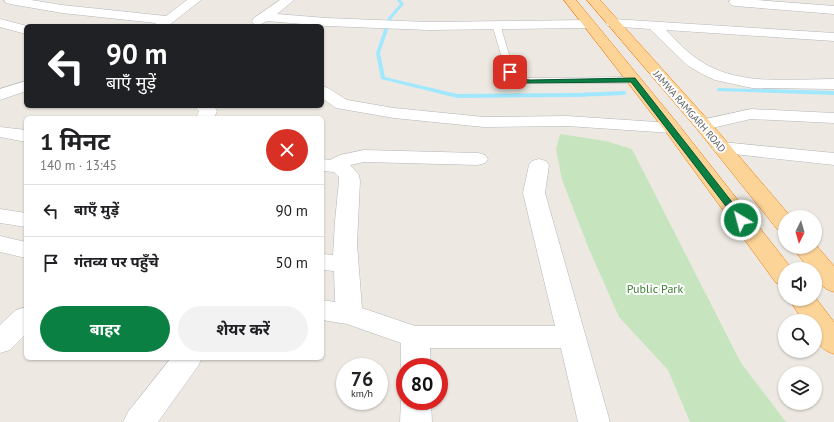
<!DOCTYPE html>
<html lang="hi">
<head>
<meta charset="utf-8">
<style>
	:root { --surface:#fff; --page:#f2f2f2; --text:#202124; --muted:#757577; --line:#e0e0e0; --accent:#0b8043 }
	body { margin:0; font-family:"PT Sans","Noto Sans Devanagari",sans-serif; background:var(--page); color:var(--text); height:100vh; display:flex; flex-direction:column; font-size:15px; white-space:nowrap }
	* { box-sizing:border-box; margin:0 }
	p { font-size:13px; color:var(--muted) }
	.icon { flex:none; width:22px; height:22px; fill:none; stroke:currentColor; stroke-width:2; stroke-linecap:round; stroke-linejoin:round }
	.map { position:relative; flex:1; overflow:hidden }
	.side { position:absolute; left:24px; top:116px; width:300px; height:244px; display:flex; flex-direction:column; background:var(--surface); border-radius:6px; box-shadow:0 1px 3px #0004 }
	.side>* { flex:none }
	.top-card { position:absolute; left:24px; top:24px; width:300px; height:84px; border-radius:6px; box-shadow:0 1px 3px #0004; background:#202124; color:#fff; overflow:hidden }
	.needle { width:26px; rotate:185deg }
	.buttons { position:absolute; left:778px; top:210px; display:grid; gap:8px }
	.buttons a { display:grid; place-items:center; width:44px; height:44px; border-radius:50%; background:var(--surface); box-shadow:0 1px 3px #0004; font-size:20px }
	.speed { position:absolute; left:336px; top:358px; display:flex; gap:8px; font-size:20px; font-weight:700; text-align:center }
	.speed>* { display:grid; place-content:center; width:52px; height:52px; border-radius:50%; background:var(--surface); box-shadow:0 1px 3px #0004; line-height:1 }
	.speed small { font-size:10px; font-weight:400 }
	.speed .limit { border:6px solid #d22; background:#fff; color:#111 }
	.pin { position:absolute; display:grid; place-items:center; width:34px; height:34px; color:#fff; margin:-17px; border-radius:8px; box-shadow:0 2px 6px #0006 }
	.me { position:absolute; width:44px; margin:-22px; rotate:323deg; stroke-linejoin:round; filter:drop-shadow(0 0 3px #0008) }
	.turn { display:flex; align-items:center; gap:14px; height:84px; padding:0 16px; font-size:18px }
	.turn .icon { width:52px; height:52px; stroke-width:2.5 }
	.turn b { display:block; font-size:28px; line-height:34px }
	.round { display:grid; place-items:center; flex:none; width:42px; height:42px; border-radius:21px; background:var(--page) }
	.summary { display:flex; align-items:center; justify-content:space-between; height:68px; padding:0 16px }
	h1 { font-size:24px; font-weight:700; line-height:30px }
	.action { display:flex; gap:8px; margin-top:auto; padding:8px 16px }
	.action a { flex:1; height:46px; border-radius:24px; background:var(--accent); color:#fff; font-size:16px; font-weight:700; line-height:46px; text-align:center }
	.action a+a { background:var(--page); color:var(--text) }
	ul { padding:0; list-style:none }
	li { display:flex; align-items:center; gap:12px; height:52px; padding:0 16px; border-top:1px solid var(--line) }
	li div { flex:1 }
	li b { display:block; font-size:15px }
	li em { font-style:normal }
	.map>svg:first-child { display:block }
	.green { fill:#c6e5bf }
	.lines { fill:none; stroke-linecap:round; stroke-linejoin:round }
	.stream { fill:#a1e7fe; fill-rule:evenodd }
	.service-casing { stroke:#b3b6ba; stroke-width:1 }
	.minor-casing { stroke:#b3b6ba; stroke-width:1 }
	.trunk-casing { stroke:#ed7702; stroke-width:1 }
	.service { fill:#fff; fill-rule:evenodd }
	.minor { fill:#fff; fill-rule:evenodd }
	.trunk { fill:#fdd498; fill-rule:evenodd }
	.route { fill:#0b8043; stroke:#07532c }
	.labels { text-anchor:middle; stroke-width:4; stroke-linejoin:round; paint-order:stroke }
	.far-street-label { font-size:10px; fill:#5b6063; stroke:#fff }
	.park-label { font-size:12px; fill:#408034; stroke:#fff }
</style>
</head>
<body>
<div class="map">
<svg width="834" height="422" viewBox="0 0 834 422">
	<rect width="100%" height="100%" fill="#ede9e2"/>
	<path class="green" d="M 560,134 L 606,141 L 632,149 L 741,363 L 786,422 L 690,422 L 668,370 L 619,317 L 589,249 L 562,180 L 556,149 Z"/>
	<g class="lines">
		<path class="stream" d="M 397,0 L 401,0 L 404,4 L 392,18 L 380,53 L 385,77 L 457,94 L 576,93 L 624,91 L 627,93 L 624,95 L 576,97 L 457,98 L 381,79 L 376,53 L 388,18 L 400,4 Z
			M 719,88 L 834,91 L 834,95 L 717,91 L 717,89 Z"/>
		<defs>
			<path id="service" d="M 493,22 L 499,22 L 500,24 L 514,72 L 516,76 L 521,78 L 633,77 L 637,80 L 633,83 L 516,83 L 510,80 L 506,72 L 492,24 Z"/>
			<path id="minor" d="M 4,0 L 31,0 L 62,5 L 166,16 L 187,0 L 201,0 L 168,26 L 153,26 L 156,23 L 62,13 L 10,4 L 6,3 Z
				M 280,0 L 294,0 L 277,14 L 326,18 L 429,22 L 588,20 L 593,21 L 595,24 L 593,27 L 588,28 L 429,30 L 326,26 L 267,21 L 259,25 L 254,24 L 252,21 L 254,18 Z
				M 730,0 L 756,0 L 834,6 L 834,14 L 735,6 L 731,5 L 729,2 Z
				M 0,19 L 27,26 L 26,34 L 0,27 Z
				M 613,19 L 834,33 L 834,41 L 666,30 C 680,45 695,60 713,68 C 750,85 795,79 834,79 L 834,89 L 752,88 L 715,80 L 702,74 L 687,65 L 650,29 L 608,26 L 606,23 L 608,20 Z
				M 26,81 L 26,91 L 0,100 L 0,89 Z
				M 322,86 L 328,88 L 347,100 L 394,108 L 484,117 L 567,116 L 672,123 L 678,124 L 681,128 L 678,132 L 672,133 L 567,126 L 484,127 L 394,118 L 342,109 L 336,108 L 322,98 Z
				M 194,106 L 214,106 L 217,111 L 214,118 L 196,118 L 199,111 Z
				M 751,109 L 834,113 L 834,123 L 751,119 L 703,130 L 697,129 L 694,125 L 697,121 Z
				M 0,127 L 26,130 L 26,142 L 0,137 Z
				M 722,142 L 834,153 L 834,165 L 715,152 L 712,148 L 715,144 Z
				M 364,150 L 478,153 L 485,155 L 488,159 L 485,163 L 478,165 L 364,162 L 350,165 L 359,175 L 360,181 L 357,244 L 362,308 L 415,326 L 555,326 L 523,193 L 529,165 L 532,161 L 539,159 L 546,161 L 549,165 L 545,193 L 610,422 L 578,422 L 561,348 L 430,348 L 431,367 L 405,367 L 405,374 L 401,367 L 401,343 L 347,324 L 322,320 L 322,300 L 335,302 L 334,271 L 322,270 L 322,254 L 333,255 L 335,221 L 339,181 L 339,177 L 334,172 L 322,171 L 322,159 L 330,160 L 340,155 Z
				M 0,209 L 26,213 L 26,227 L 0,223 Z
				M 0,236 L 26,242 L 26,258 L 0,252 Z
				M 26,307 L 26,334 L 10,350 L 0,353 L 0,325 L 16,310 Z
				M 171,358 L 202,358 L 198,366 L 158,422 L 123,422 L 128,412 Z
				M 405,392 L 405,401 L 431,401 L 432,422 L 400,422 L 401,401 Z"/>
			<path id="trunk" d="M 564,0 L 576,0 L 678,124 L 792,269 L 785,269 L 785,286 L 776,283 L 666,132 Z
				M 587,0 L 600,0 L 709,121 L 791,217 L 785,217 L 785,231 L 777,229 L 697,129 Z
				M 815,244 L 834,266 L 834,292 C 823,289 815,281 815,269 L 809,269 L 792,247 L 815,247 Z
				M 815,297 L 834,322 L 834,354 C 816,348 815,338 815,321 L 803,321 L 789,299 L 815,299 Z"/>
		</defs>
		<use href="#service" class="service-casing"/>
		<use href="#minor" class="minor-casing"/>
		<use href="#trunk" class="trunk-casing"/>
		<use href="#service" class="service"/>
		<use href="#minor" class="minor"/>
		<use href="#trunk" class="trunk"/>
	</g>
	<path class="route" d="M 508,70 L 513,70 C 517,79 520,79 530,80 L 635,78 L 746,220 L 741,222 L 738,222 L 631,82 L 519,83 L 511,79 L 507,72 Z"/>
	<g class="labels">
		<g class="far-street-label">
			<text transform="translate(690 111) rotate(49)" y="4">JAMWA RAMGARH ROAD</text>
		</g>
		<g class="park-label">
			<text x="655" y="293">Public Park</text>
		</g>
	</g>
</svg>
<div class="buttons">
<a><svg class="needle" viewBox="-14 -14 28 28"><path d="M0-13l5 13h-10z" fill="#e53935"/><path d="M0 13l5-13h-10z" fill="#757577"/></svg></a>
<a><svg class="icon" aria-label="sound" viewBox="0 0 24 24"><path d="M4 9h4l5-4v14l-5-4H4zM17 9q2 3 0 6"/></svg></a>
<a><svg class="icon" aria-label="search" viewBox="0 0 24 24"><circle cx="10" cy="10" r="6"/><path d="M15 15l6 6"/></svg></a>
<a><svg class="icon" aria-label="layers" viewBox="0 0 24 24"><path d="M12 4l9 5-9 5-9-5zM3 14l9 5 9-5"/></svg></a>
</div>
<div class="speed"><div>76<small>km/h</small></div><div class="limit">80</div></div>
<div class="pin" style="left:510px;top:72px;background:#d93025"><svg class="icon" aria-label="arrive" viewBox="0 0 24 24"><path d="M6 21V4h12l-3 4 3 4H6"/></svg></div>
<svg class="me" style="left:741px;top:220px" viewBox="-20 -20 40 40"><circle r="17" fill="#0b8043" stroke="#fff" stroke-width="3"/><path d="M0-11L8 9 0 5-8 9z" fill="#fff"/></svg>
<div class="top-card">
<div class="turn"><svg class="icon" aria-label="left" viewBox="0 0 24 24"><path d="M17 20v-9H6M10 6l-5 5 5 5"/></svg><div><b>90 m</b>बाएँ मुड़ें</div></div>
</div>
<section class="side">
<div class="summary"><div><h1>1 मिनट</h1><p>140 m · 13:45</p></div><a class="round" style="background:#d93025;color:#fff"><svg class="icon" aria-label="close" viewBox="0 0 24 24"><path d="M6 6l12 12M18 6L6 18"/></svg></a></div>
<ul>
<li><svg class="icon" aria-label="left" viewBox="0 0 24 24"><path d="M17 20v-9H6M10 6l-5 5 5 5"/></svg><div><b>बाएँ मुड़ें</b></div><em>90 m</em></li>
<li><svg class="icon" aria-label="arrive" viewBox="0 0 24 24"><path d="M6 21V4h12l-3 4 3 4H6"/></svg><div><b>गंतव्य पर पहुँचे</b></div><em>50 m</em></li>
</ul>
<div class="action"><a>बाहर</a><a>शेयर करें</a></div>
</section>
</div>
</body>
</html>
